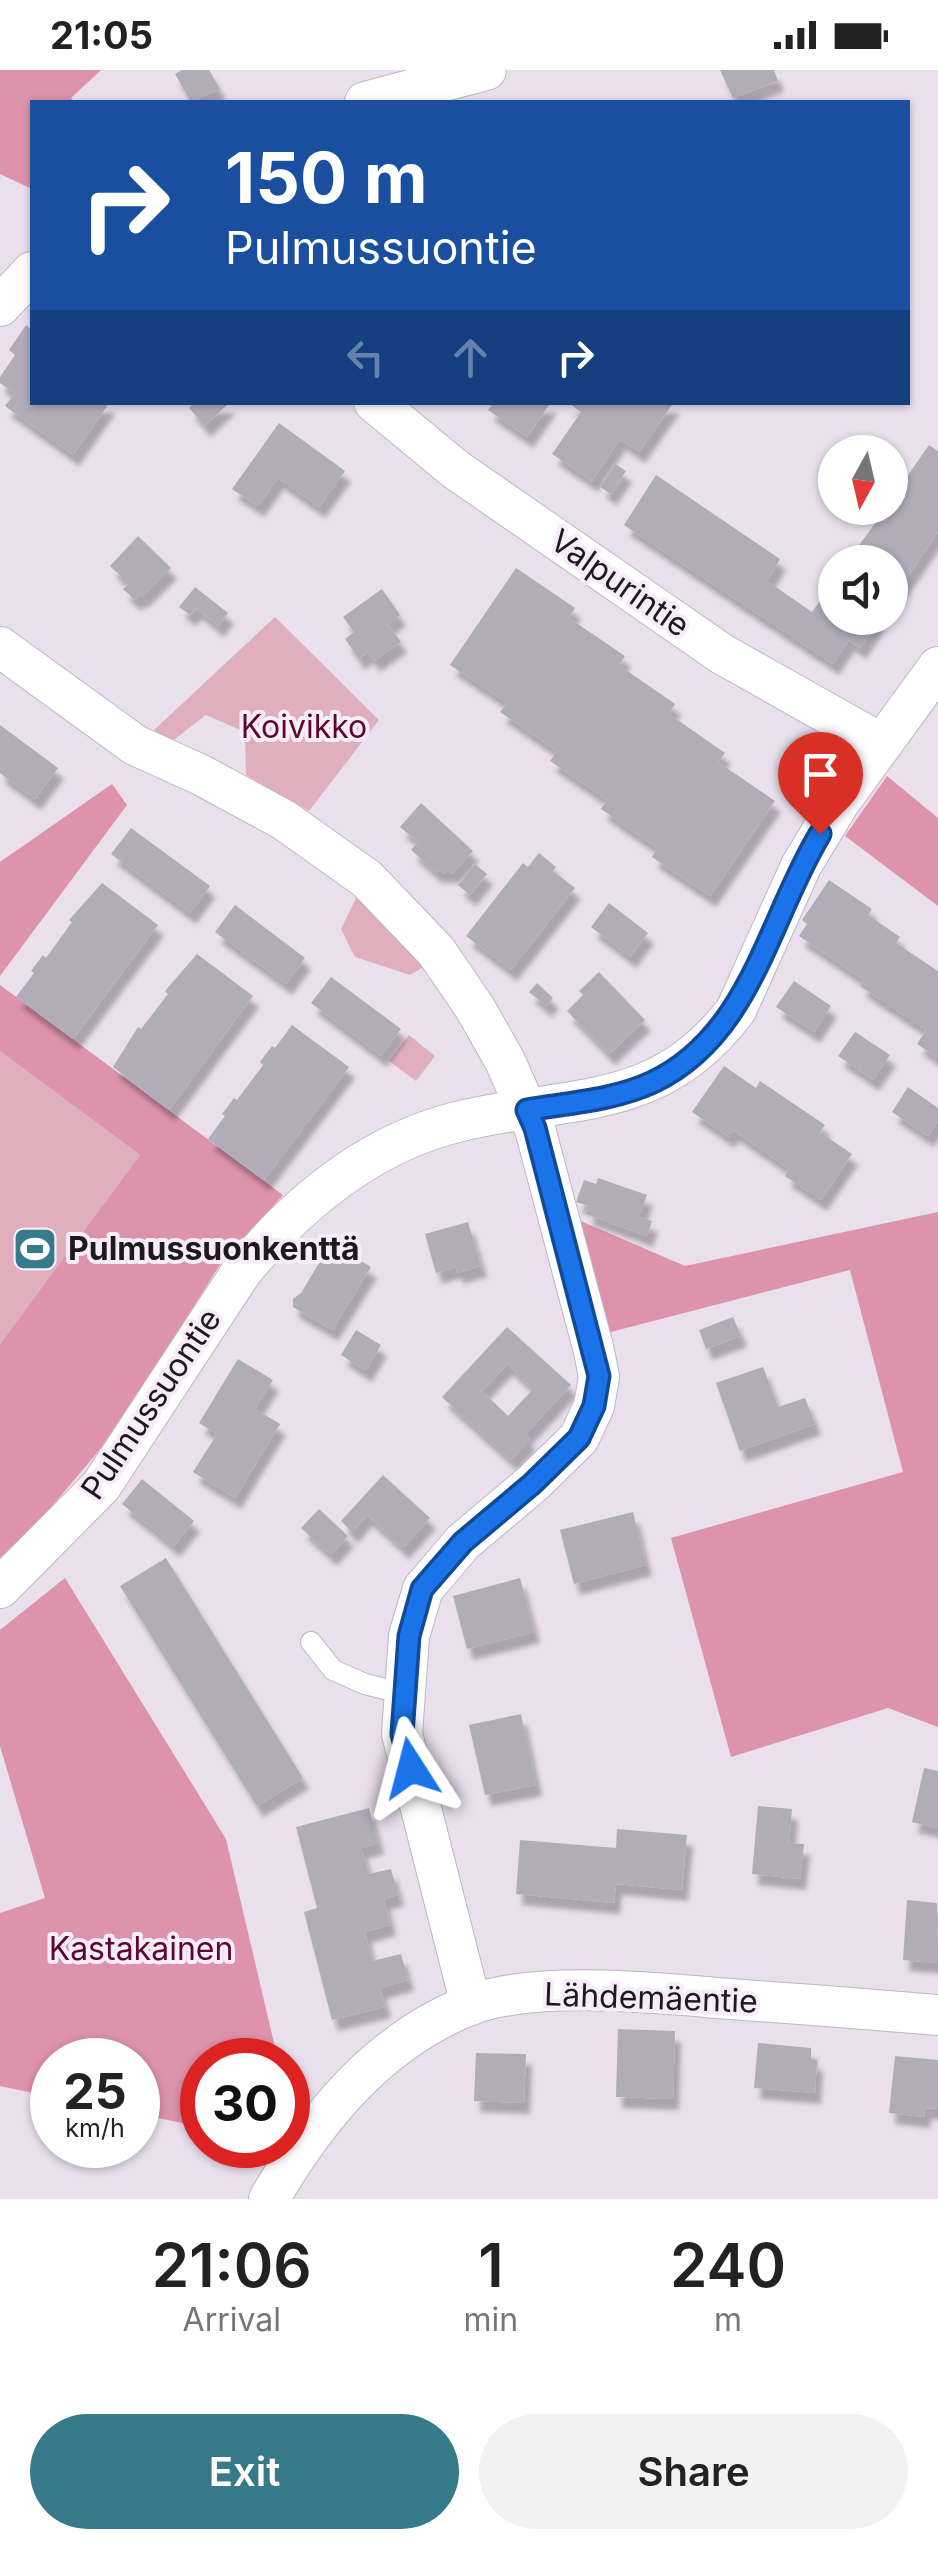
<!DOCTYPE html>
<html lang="en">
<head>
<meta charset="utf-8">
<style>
	:root { --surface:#fff; --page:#f2f2f2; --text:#222; --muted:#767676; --accent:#377a8a }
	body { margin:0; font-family:Inter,sans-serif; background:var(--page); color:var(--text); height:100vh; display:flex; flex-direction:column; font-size:38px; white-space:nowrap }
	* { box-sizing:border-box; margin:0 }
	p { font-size:32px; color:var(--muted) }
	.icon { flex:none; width:55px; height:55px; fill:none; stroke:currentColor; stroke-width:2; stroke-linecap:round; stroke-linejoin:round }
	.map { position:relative; height:2129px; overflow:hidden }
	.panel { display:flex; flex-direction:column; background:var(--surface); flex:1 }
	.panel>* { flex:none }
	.top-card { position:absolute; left:30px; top:30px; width:880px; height:305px; border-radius:0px; box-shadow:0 2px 8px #0004; background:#1a4fa0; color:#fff; overflow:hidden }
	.needle { width:65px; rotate:188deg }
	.controls { position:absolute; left:818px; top:365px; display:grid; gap:20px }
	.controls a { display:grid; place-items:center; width:90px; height:90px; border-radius:50%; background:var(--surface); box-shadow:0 2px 8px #0004; font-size:50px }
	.speed { position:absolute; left:30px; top:1968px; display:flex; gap:20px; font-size:50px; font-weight:700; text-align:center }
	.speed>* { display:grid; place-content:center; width:130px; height:130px; border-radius:50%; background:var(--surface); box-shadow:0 2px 8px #0004; line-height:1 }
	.speed small { font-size:25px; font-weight:400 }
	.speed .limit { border:15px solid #d22; background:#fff; color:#111 }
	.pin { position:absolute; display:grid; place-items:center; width:85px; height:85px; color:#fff; margin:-102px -42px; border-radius:50% 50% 50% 0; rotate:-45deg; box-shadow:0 0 10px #0007 }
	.pin .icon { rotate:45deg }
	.me { position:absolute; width:110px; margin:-55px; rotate:351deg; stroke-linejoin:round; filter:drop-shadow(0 0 8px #0008) }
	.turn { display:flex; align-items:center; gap:35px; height:210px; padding:0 30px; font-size:45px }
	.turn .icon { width:130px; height:130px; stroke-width:2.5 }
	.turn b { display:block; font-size:70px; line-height:85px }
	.lanes { display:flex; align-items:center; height:95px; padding:0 30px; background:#0003; justify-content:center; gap:50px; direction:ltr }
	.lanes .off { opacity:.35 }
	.eta { display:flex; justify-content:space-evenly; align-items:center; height:170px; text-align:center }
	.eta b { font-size:60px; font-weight:600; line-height:70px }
	.button { display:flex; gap:20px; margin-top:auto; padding:20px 30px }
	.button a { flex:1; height:115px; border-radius:60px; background:var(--accent); color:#fff; font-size:40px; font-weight:600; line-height:115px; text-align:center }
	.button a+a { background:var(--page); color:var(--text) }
	.status { display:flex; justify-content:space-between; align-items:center; height:70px; padding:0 50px; background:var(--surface); direction:ltr }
	.status svg { height:28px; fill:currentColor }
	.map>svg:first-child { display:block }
	.green { fill:#e0afbe }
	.forest { fill:#dd93ab }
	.building { fill:#b0acba; fill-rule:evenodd; filter:url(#shadow) }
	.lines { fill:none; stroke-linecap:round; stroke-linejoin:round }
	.lane-casing { stroke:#bfb6c2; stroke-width:22 }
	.street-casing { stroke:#bfb6c2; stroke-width:42 }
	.lane { stroke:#fff; stroke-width:20 }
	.street { stroke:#fff; stroke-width:40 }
	.route-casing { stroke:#114b97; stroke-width:25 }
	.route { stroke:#1a73e8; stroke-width:18 }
	.labels { text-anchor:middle; stroke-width:8; stroke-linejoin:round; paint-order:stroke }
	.street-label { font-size:32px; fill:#1d1a1e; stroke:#f7edfa }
	.park-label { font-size:32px; fill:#5e0631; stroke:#f7edfa }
	.poi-label { font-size:32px; font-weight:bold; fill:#1d1a1e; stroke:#f7edfa; text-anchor:start }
</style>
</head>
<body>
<div class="status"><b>21:05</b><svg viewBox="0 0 49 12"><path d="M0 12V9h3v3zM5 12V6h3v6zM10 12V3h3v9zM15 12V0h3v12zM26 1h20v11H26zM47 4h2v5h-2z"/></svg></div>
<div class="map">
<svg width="938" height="2129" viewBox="0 0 938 2129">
	<defs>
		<filter id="shadow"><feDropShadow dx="6" dy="11" stdDeviation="2.5" flood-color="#0004"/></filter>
	</defs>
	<rect width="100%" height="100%" fill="#e9dfed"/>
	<path class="green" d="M 275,547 L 379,650 L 309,741 L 246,705 L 245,662 L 206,645 L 171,672 L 154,660 Z
		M 358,824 L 425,896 L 410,905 L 355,887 L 341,859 Z
		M 409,965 L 435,986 L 416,1011 L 389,991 Z
		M 0,981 L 140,1085 L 0,1274 Z"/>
	<path class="forest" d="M 0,0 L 101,0 L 71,28 L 74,32 L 32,32 L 32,119 L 0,104 Z
		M 887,706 L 938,748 L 938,836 L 845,766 Z
		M 112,714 L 127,735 L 0,906 L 0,792 Z
		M 0,915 L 283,1125 L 219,1196 L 129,1340 L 97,1383 L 41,1449 L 0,1488 L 0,1274 L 140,1085 L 0,981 Z
		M 938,1142 L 938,1657 L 888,1638 L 731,1687 L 671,1468 L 903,1402 L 850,1200 L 603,1264 L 576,1149 L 685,1196 Z
		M 65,1508 L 226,1769 L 278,1990 L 202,1990 L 202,2057 L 138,2044 L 138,1990 L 52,1990 L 52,2027 L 0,2016 L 0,1843 L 45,1828 L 0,1676 L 0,1560 Z"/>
	<path class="building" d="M 182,0 L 209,0 L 220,19 L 191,32 L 175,4 Z
		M 720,0 L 774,0 L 778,11 L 733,28 Z
		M 26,255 L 32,260 L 32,332 L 110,332 L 73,385 L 5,336 L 15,323 L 0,313 L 0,307 L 15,285 L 9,280 Z
		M 194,332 L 230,332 L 205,356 L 189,338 Z
		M 494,332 L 551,332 L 527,367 L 488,340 Z
		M 567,332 L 674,332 L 639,382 L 620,369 L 592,411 L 552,384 L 581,342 Z
		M 279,353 L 345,401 L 319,437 L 278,408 L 258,436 L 232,419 Z
		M 929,375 L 938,381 L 938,462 L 890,533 L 890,492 L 847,492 L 886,438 L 890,438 L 890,431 Z
		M 615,394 L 626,401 L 611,424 L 600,417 Z
		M 656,405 L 780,489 L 767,511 L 812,542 L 835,510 L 835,548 L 880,548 L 860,578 L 849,570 L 833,594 L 624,455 Z
		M 138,466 L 171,498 L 142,527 L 140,525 L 135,530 L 123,519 L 129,514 L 110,496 Z
		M 516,498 L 575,538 L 569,548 L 625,586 L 619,595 L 675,634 L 669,644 L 725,683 L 718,692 L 775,731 L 710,826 L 652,787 L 657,778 L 601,739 L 607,730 L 550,691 L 557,681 L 500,642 L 507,633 L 450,595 Z
		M 195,517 L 228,543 L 218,556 L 196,538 L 190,545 L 179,537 Z
		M 382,519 L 400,545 L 388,554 L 401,572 L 374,591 L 368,582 L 359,589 L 345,569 L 354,562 L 343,547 Z
		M 0,655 L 58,698 L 35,729 L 0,703 Z
		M 421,733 L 473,781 L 452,804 L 447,800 L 444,804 L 440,800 L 437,803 L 411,780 L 418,772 L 400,757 Z
		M 131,758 L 210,816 L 190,843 L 111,784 Z
		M 539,783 L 556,797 L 553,801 L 575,818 L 511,900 L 466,866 L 523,793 L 528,797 Z
		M 475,794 L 487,804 L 470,825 L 458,815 Z
		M 829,810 L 872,839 L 868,845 L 900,867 L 896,873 L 938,901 L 938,988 L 917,974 L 926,960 L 860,916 L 864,910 L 799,866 L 807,854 L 802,850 Z
		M 102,813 L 158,855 L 73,969 L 16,927 L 34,903 L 31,901 L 43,885 L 46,888 L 72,852 L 69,850 Z
		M 609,833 L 648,863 L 630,887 L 591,857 Z
		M 235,835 L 305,888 L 286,914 L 215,862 Z
		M 197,884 L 253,926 L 169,1040 L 113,997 L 138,957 L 141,959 L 168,924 L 165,921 Z
		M 599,902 L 645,950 L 609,984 L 567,941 L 583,925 L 579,921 Z
		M 331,907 L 401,959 L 381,986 L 311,933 Z
		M 794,911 L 831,936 L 814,962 L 776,937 Z
		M 537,913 L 553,928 L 546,936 L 529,922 Z
		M 292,955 L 349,997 L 264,1110 L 208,1069 L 225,1046 L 222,1044 L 234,1028 L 237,1030 L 263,995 L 260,992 L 272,976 L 275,978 Z
		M 855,962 L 890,985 L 873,1010 L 838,986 Z
		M 724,996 L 756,1018 L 760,1011 L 825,1055 L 820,1062 L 852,1084 L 821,1130 L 785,1106 L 789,1099 L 733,1060 L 729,1067 L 692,1042 Z
		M 908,1017 L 938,1038 L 938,1052 L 928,1066 L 892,1042 Z
		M 598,1108 L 647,1125 L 639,1147 L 652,1151 L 647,1166 L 586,1144 L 589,1136 L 576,1132 L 584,1110 L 596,1114 Z
		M 468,1152 L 481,1196 L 457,1203 L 456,1197 L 436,1203 L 425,1164 Z
		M 331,1173 L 371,1197 L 332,1260 L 293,1237 L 293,1229 L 301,1223 Z
		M 733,1247 L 741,1266 L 706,1279 L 699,1260 Z
		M 507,1257 L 571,1315 L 525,1365 L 530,1369 L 511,1390 L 442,1327 ZM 507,1294 L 533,1319 L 508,1346 L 482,1321 Z
		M 356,1260 L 381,1275 L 366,1301 L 341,1285 Z
		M 238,1289 L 273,1310 L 255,1339 L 280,1354 L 235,1428 L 193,1402 L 217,1364 L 199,1353 Z
		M 763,1297 L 778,1337 L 805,1328 L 815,1354 L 740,1381 L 716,1313 Z
		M 383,1405 L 430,1448 L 403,1478 L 367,1445 L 352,1462 L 341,1451 Z
		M 142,1409 L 194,1451 L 174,1476 L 122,1434 Z
		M 319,1439 L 348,1466 L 331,1485 L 301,1458 Z
		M 633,1442 L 646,1495 L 574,1514 L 560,1460 Z
		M 166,1488 L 303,1708 L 257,1736 L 120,1516 Z
		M 520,1508 L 534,1562 L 467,1579 L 453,1526 Z
		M 521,1644 L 536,1715 L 485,1725 L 469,1655 Z
		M 924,1698 L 938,1701 L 938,1758 L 912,1752 Z
		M 758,1736 L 792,1739 L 789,1773 L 804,1774 L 800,1809 L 752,1804 Z
		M 369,1738 L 378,1773 L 361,1778 L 369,1804 L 391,1799 L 398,1825 L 384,1829 L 390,1855 L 365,1862 L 372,1891 L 401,1884 L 408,1910 L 380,1918 L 385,1937 L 332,1950 L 304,1842 L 317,1838 L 296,1757 Z
		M 617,1759 L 687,1765 L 682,1820 L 616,1814 L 614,1833 L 516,1824 L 520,1770 L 616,1778 Z
		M 907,1830 L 937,1833 L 938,1893 L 903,1890 Z
		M 618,1959 L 675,1961 L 673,2029 L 616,2027 Z
		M 758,1973 L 811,1978 L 811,1989 L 817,1990 L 815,2023 L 754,2018 Z
		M 476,1983 L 526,1984 L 524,2033 L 474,2031 Z
		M 895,1986 L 938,1990 L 938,2039 L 925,2038 L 924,2047 L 889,2043 Z"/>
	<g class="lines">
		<defs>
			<path id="lane" d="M 311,1572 L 333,1600 L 365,1614 L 405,1624"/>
			<path id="street" d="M 365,32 L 486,0
				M 0,236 L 32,202
				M 374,332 L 455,399 L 722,584 L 880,673
				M 0,577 L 135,675 L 201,705 L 284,750 L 367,809 L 436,881 L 475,938 L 505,991 L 535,1059 L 594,1281 L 599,1307 L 594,1336 L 579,1368 L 532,1414 L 463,1472 L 423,1519 L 409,1566 L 402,1664 L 471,1935
				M 0,1518 L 101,1416 L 242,1201 C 298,1133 369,1074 457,1052 C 569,1024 658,1044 736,940 L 801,796 L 839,733 L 938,597
				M 269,2129 C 317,2047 377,1973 467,1936 C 530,1911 649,1922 717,1928 C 791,1933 864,1939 938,1945"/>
		</defs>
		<use href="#lane" class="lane-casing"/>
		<use href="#street" class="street-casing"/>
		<use href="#lane" class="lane"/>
		<use href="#street" class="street"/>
	</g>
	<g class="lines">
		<defs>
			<path id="route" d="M 411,1698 L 402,1664 L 409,1566 L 422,1519 L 463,1472 L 532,1414 L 579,1368 L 594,1336 L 599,1306 L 535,1058 L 527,1040 C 568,1033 615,1030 653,1012 C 751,965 768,850 820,764"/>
		</defs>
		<use href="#route" class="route-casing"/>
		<use href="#route" class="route"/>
	</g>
	<defs>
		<symbol id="stadium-square" viewBox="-11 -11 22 22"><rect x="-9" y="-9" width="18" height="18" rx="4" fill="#377a8a" stroke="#f7edfa"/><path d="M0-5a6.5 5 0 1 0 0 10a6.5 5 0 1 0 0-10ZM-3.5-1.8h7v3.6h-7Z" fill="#fff"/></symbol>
	</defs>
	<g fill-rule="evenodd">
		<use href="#stadium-square" x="10" y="1154" width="50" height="50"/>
	</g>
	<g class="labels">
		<g class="street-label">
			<text transform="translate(620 513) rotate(35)" y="11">Valpurintie</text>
			<text transform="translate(151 1334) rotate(-56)" y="11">Pulmussuontie</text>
			<text transform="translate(651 1928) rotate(2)" y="11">Lähdemäentie</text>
		</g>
		<g class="park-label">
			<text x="304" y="668">Koivikko</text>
			<text x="141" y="1890">Kastakainen</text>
		</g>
		<g class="poi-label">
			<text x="68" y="1190">Pulmussuonkenttä</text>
		</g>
	</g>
</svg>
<div class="controls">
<a><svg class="needle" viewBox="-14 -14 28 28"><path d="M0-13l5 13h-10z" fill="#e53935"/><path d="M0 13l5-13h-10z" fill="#767676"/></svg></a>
<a><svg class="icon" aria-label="sound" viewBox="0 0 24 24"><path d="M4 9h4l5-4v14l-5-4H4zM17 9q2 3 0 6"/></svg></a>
</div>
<div class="speed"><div>25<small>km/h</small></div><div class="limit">30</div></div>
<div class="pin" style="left:820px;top:764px;background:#d93025"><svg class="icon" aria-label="arrive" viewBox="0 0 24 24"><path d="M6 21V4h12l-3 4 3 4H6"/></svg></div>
<svg class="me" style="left:411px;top:1698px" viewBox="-20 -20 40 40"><path d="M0-17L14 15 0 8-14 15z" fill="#1a73e8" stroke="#fff" stroke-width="4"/></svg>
<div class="top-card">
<div class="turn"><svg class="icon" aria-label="right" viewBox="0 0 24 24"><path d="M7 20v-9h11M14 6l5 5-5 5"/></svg><div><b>150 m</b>Pulmussuontie</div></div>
<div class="lanes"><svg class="icon off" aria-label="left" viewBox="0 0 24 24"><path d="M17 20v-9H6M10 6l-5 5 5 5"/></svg><svg class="icon off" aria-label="ahead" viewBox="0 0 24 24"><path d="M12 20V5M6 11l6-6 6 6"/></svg><svg class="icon" aria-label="right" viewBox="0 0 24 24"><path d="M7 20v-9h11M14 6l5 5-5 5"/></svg></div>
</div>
</div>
<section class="panel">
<div class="eta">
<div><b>21:06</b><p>Arrival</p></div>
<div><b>1</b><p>min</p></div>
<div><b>240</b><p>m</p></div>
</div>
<div class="button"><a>Exit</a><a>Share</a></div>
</section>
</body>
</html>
